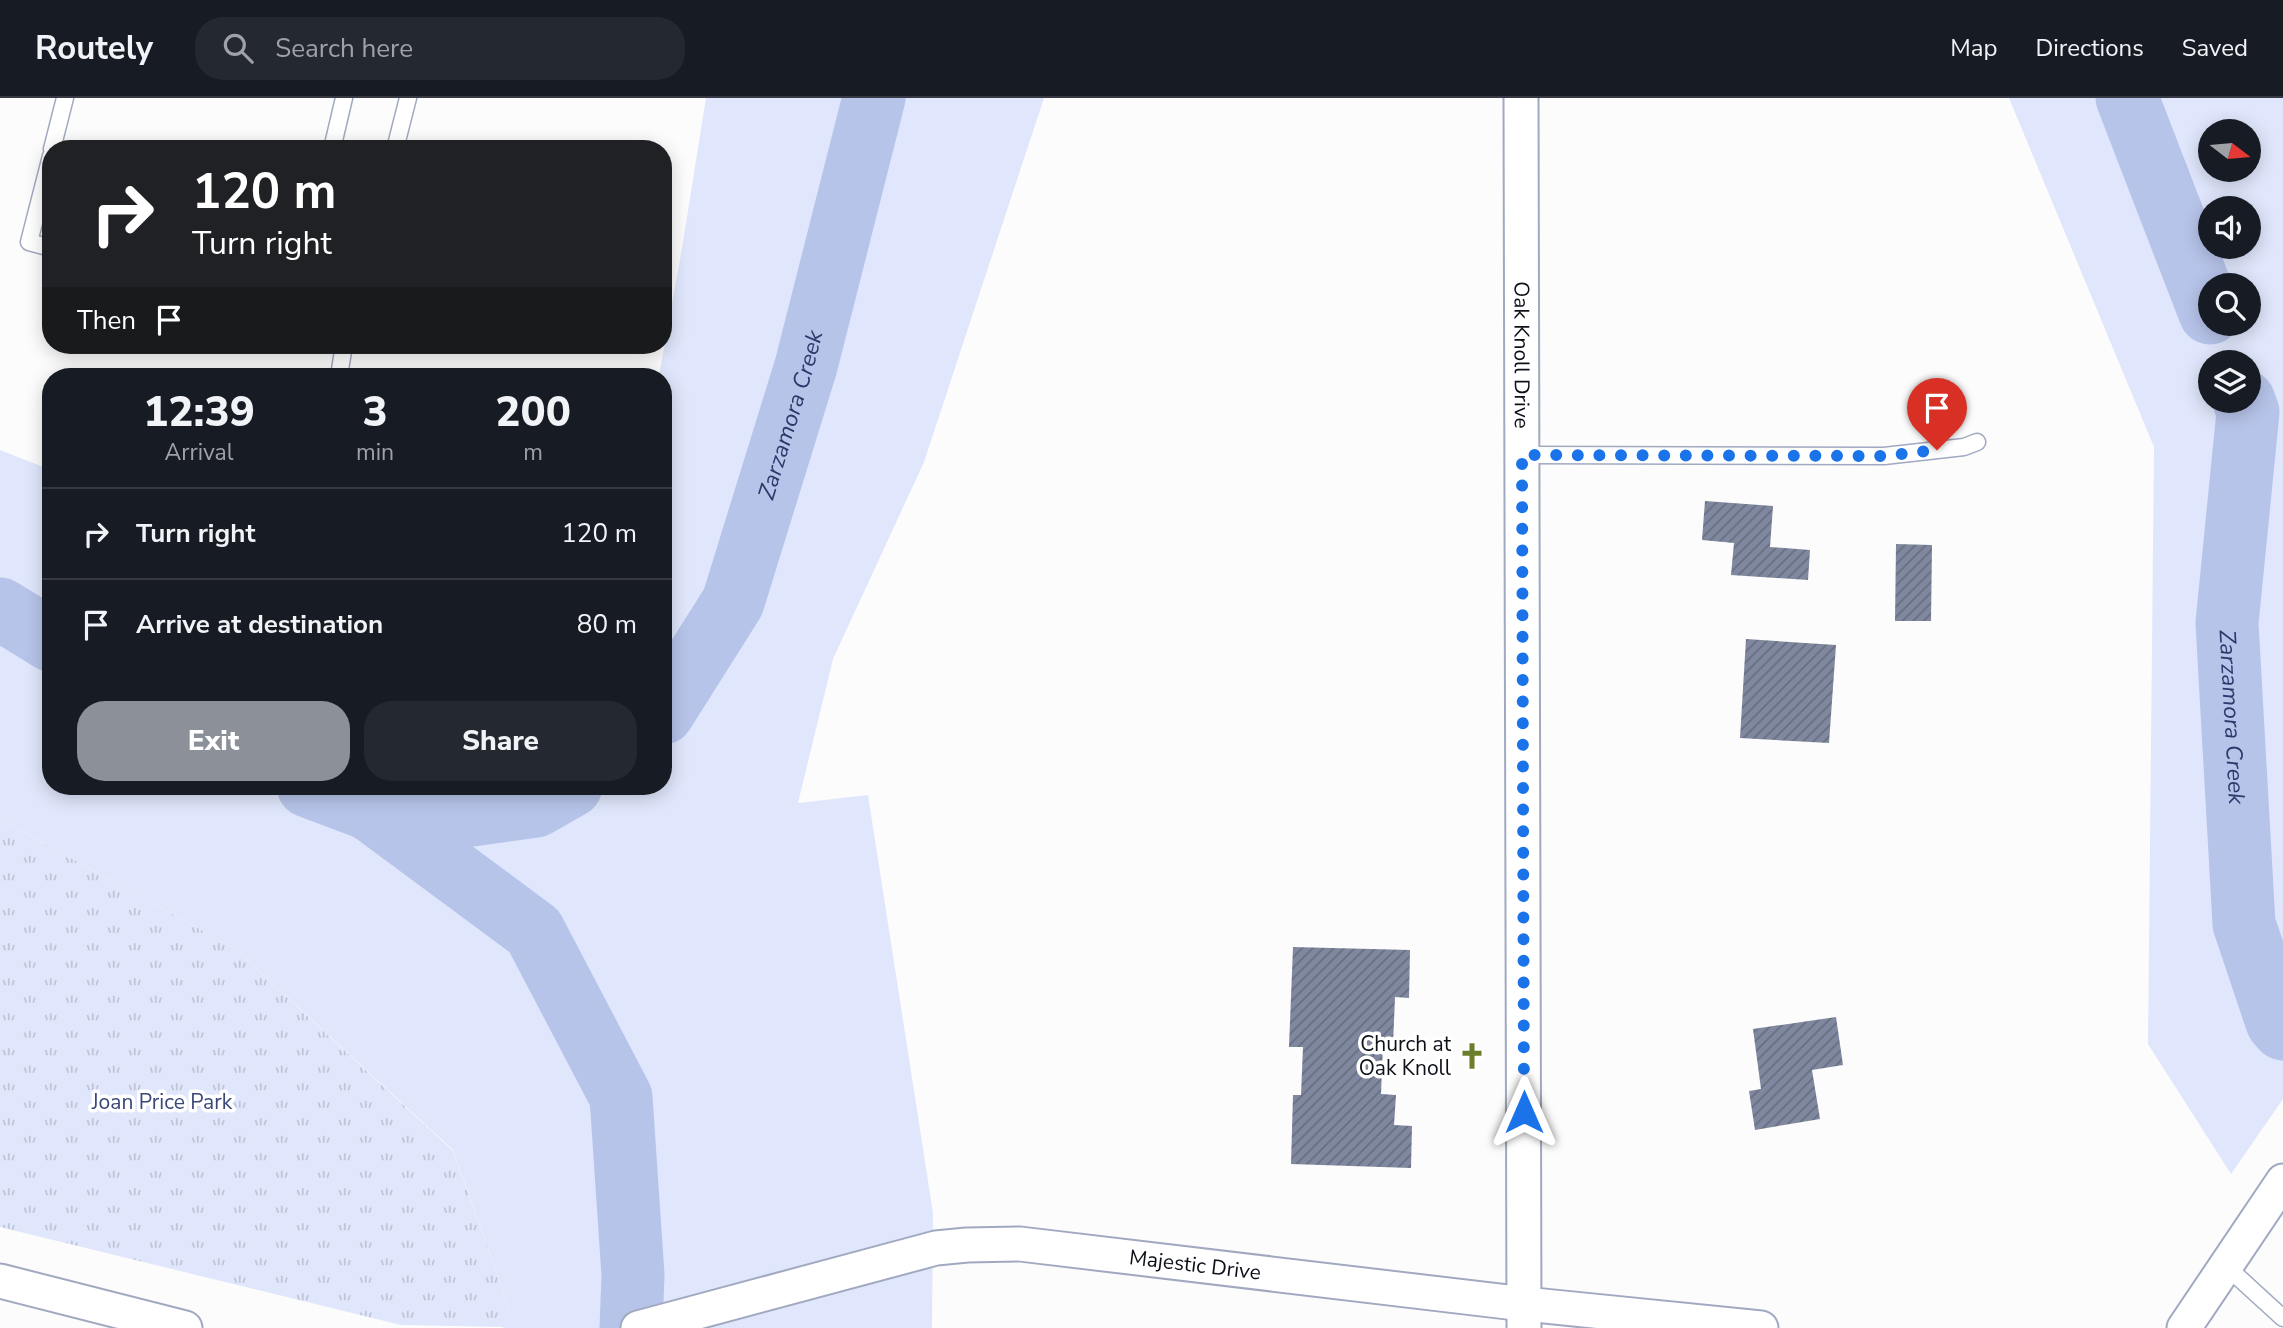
<!DOCTYPE html>
<html lang="en">
<head>
<meta charset="utf-8">
<style>
	:root { --surface:#171b24; --page:#242831; --text:#f1f3f6; --muted:#9ea1a6; --line:#363941; --accent:#8c9099 }
	body { margin:0; font-family:"Nunito Sans",sans-serif; background:var(--page); color:var(--text); height:100vh; display:flex; flex-direction:column; font-size:26px; white-space:nowrap }
	* { box-sizing:border-box; margin:0 }
	p { font-size:23px; color:var(--muted) }
	.icon { flex:none; width:38px; height:38px; fill:none; stroke:currentColor; stroke-width:2; stroke-linecap:round; stroke-linejoin:round }
	.map { position:relative; flex:1; overflow:hidden }
	.panel { position:absolute; left:42px; top:270px; width:630px; height:427px; display:flex; flex-direction:column; background:var(--surface); border-radius:28px; box-shadow:0 4px 18px #0003 }
	.panel>* { flex:none }
	.top-card { position:absolute; left:42px; top:42px; width:630px; height:214px; border-radius:28px; box-shadow:0 4px 18px #0003; background:#202124; color:#fff; overflow:hidden }
	.needle { width:46px; rotate:106deg }
	.tools { position:absolute; left:2198px; top:21px; display:grid; gap:14px }
	.tools a { display:grid; place-items:center; width:63px; height:63px; border-radius:50%; background:var(--surface); box-shadow:0 4px 18px #0003; font-size:35px }
	.pin { position:absolute; display:grid; place-items:center; width:60px; height:60px; color:#fff; margin:-72px -30px; border-radius:50% 50% 50% 0; rotate:-45deg; box-shadow:0 0 7px #0007 }
	.pin .icon { rotate:45deg }
	.me { position:absolute; width:77px; margin:-38px; rotate:0deg; stroke-linejoin:round; filter:drop-shadow(0 0 5px #0008) }
	.turn { display:flex; align-items:center; gap:24px; height:147px; padding:0 35px; font-size:32px }
	.turn .icon { width:91px; height:91px; stroke-width:2.5 }
	.turn b { display:block; font-size:49px; line-height:60px }
	.then { display:flex; align-items:center; height:66px; padding:0 35px; background:#0003; gap:14px; font-size:26px }
	.eta { display:flex; justify-content:space-evenly; align-items:center; height:119px; text-align:center }
	.eta b { font-size:42px; font-weight:800; line-height:49px }
	.cta { display:flex; gap:14px; margin-top:auto; padding:14px 35px }
	.cta a { flex:1; height:80px; border-radius:28px; background:var(--accent); color:#fff; font-size:28px; font-weight:800; line-height:80px; text-align:center }
	.cta a+a { background:var(--page); color:var(--text) }
	ul { padding:0; list-style:none }
	li { display:flex; align-items:center; gap:21px; height:91px; padding:0 35px; border-top:2px solid var(--line) }
	li div { flex:1 }
	li b { display:block; font-size:26px }
	li em { font-style:normal }
	header { display:flex; align-items:center; gap:42px; box-sizing:border-box; height:98px; padding:0 35px; background:var(--surface); border-bottom:2px solid var(--line) }
	header strong { font-size:33px }
	nav { display:flex; gap:38px; margin-inline-start:auto; font-size:24px }
	.search { width:490px; height:63px; background:var(--page); display:flex; align-items:center; gap:18px; box-sizing:border-box; padding:0 24px; border-radius:28px; color:var(--muted); font-size:26px }
	.map>svg:first-child { display:block }
	.grass { fill:#e0e7fc; fill-rule:evenodd }
	.park { fill:url(#park-tufts) }
	.lines { fill:none; stroke-linecap:round; stroke-linejoin:round }
	.river { stroke:#b7c4ea; stroke-width:63 }
	.building { fill:url(#building-hatch) }
	.lane-casing { stroke:#a1a9c1; stroke-width:19 }
	.street-casing { stroke:#a1a9c1; stroke-width:37 }
	.lane { stroke:#fff; stroke-width:16 }
	.street { stroke:#fff; stroke-width:33 }
	.route { stroke:#1a73e8; stroke-width:12; stroke-dasharray:0 21.6 }
	.labels { text-anchor:middle; stroke-width:7; stroke-linejoin:round; paint-order:stroke }
	.street-label { font-size:21px; fill:#0d1018; stroke:#fff }
	.poi-label { font-size:21px; fill:#0d1018; stroke:#fff; text-anchor:end }
	.park-label { font-size:21px; fill:#394779; stroke:#fff }
	.water-label { font-size:23px; font-style:italic; fill:#2c396a; stroke:#fff }
</style>
</head>
<body>
<header>
<strong>Routely</strong>
<div class="search"><svg class="icon" aria-label="search" viewBox="0 0 24 24"><circle cx="10" cy="10" r="6"/><path d="M15 15l6 6"/></svg>Search here</div>
<nav><a>Map</a><a>Directions</a><a>Saved</a></nav>
</header>
<div class="map">
<svg width="2283" height="1230" viewBox="0 0 2283 1230">
	<defs>
		<pattern id="park-tufts" width="24" height="20" patternUnits="userSpaceOnUse" patternTransform="scale(1.75)"><rect width="24" height="20" fill="#e0e7fc"/><path d="M3 7l-1-3M5 7V3M7 7l1-3M15 17l-1-3M17 17v-4M19 17l1-3" fill="none" stroke="#bfc5d7"/></pattern>
		<pattern id="building-hatch" width="6" height="6" patternUnits="userSpaceOnUse" patternTransform="scale(1.75)"><rect width="6" height="6" fill="#80889f"/><path d="M-1 1l2-2M0 6l6-6M5 7l2-2" fill="none" stroke="#676e81"/></pattern>
	</defs>
	<rect width="100%" height="100%" fill="#fcfcfc"/>
	<path class="grass" d="M 706,0 L 1044,0 L 924,364 L 833,561 L 798,705 L 868,697 L 933,1115 L 932,1230 L 503,1230 L 509,1209 L 453,1052 L 234,850 L 0,721 L 0,352 L 51,372 L 51,688 L 663,688 L 663,278 L 659,278 L 681,156 Z
		M 2009,0 L 2283,0 L 2283,1001 L 2231,1076 L 2148,946 L 2154,349 ZM 2210,33 L 2249,33 L 2249,72 L 2210,72 ZM 2210,110 L 2249,110 L 2249,149 L 2210,149 ZM 2210,187 L 2249,187 L 2249,226 L 2210,226 ZM 2210,264 L 2249,264 L 2249,303 L 2210,303 Z"/>
	<path class="park" d="M 0,721 L 234,850 L 453,1053 L 509,1209 L 504,1229 L 401,1227 L 0,1129 Z"/>
	<g class="lines">
		<g class="river">
			<path d="M 2127,0 L 2210,215"/>
			<path id="s1" d="M 2244,303 L 2248,314 L 2227,525 L 2244,826 L 2277,924 L 2283,931"/>
			<path d="M 0,511 L 51,542"/>
			<path id="s2" d="M 663,615 L 733,504 L 806,268 L 874,0"/>
			<path d="M 308,688 L 369,711 L 443,721 L 536,708 L 571,688"/>
			<path d="M 369,711 L 534,833 L 621,999 L 633,1177 L 631,1230"/>
		</g>
	</g>
	<path class="building" d="M 1705,403 L 1773,408 L 1770,449 L 1810,452 L 1808,482 L 1731,477 L 1734,445 L 1702,442 Z
		M 1896,446 L 1932,447 L 1931,523 L 1895,523 Z
		M 1746,541 L 1836,547 L 1829,645 L 1740,640 Z
		M 1293,849 L 1410,852 L 1409,900 L 1395,899 L 1393,947 L 1383,947 L 1381,996 L 1396,997 L 1394,1027 L 1412,1028 L 1411,1070 L 1291,1066 L 1293,997 L 1301,997 L 1303,949 L 1289,949 Z
		M 1836,919 L 1843,967 L 1812,972 L 1820,1021 L 1755,1032 L 1749,993 L 1761,991 L 1753,931 Z"/>
	<g class="lines">
		<defs>
			<path id="lane" d="M 52,51 L 65,0
				M 332,51 L 344,0
				M 395,51 L 408,0
				M 51,58 L 29,144 L 51,150
				M 339,278 L 344,247
				M 1522,357 L 1884,358 L 1964,349 L 1977,344
				M 2226,1168 L 2283,1220"/>
			<g id="street">
				<path id="s3" d="M 1521,0 L 1524,1230"/>
				<path d="M 0,1183 L 185,1230"/>
				<path id="s4" d="M 638,1230 L 936,1150 L 967,1147 L 1020,1146 L 1524,1206 L 1761,1230"/>
				<path d="M 2184,1230 L 2283,1083"/>
			</g>
		</defs>
		<use href="#lane" class="lane-casing"/>
		<use href="#street" class="street-casing"/>
		<use href="#lane" class="lane"/>
		<use href="#street" class="street"/>
	</g>
	<g class="lines">
		<path class="route" d="M 1524,1014 L 1522,357 L 1884,358 L 1937,352"/>
	</g>
	<defs>
		<symbol id="church-bare" viewBox="-9 -9 18 18"><path d="M-1.2-6h2.4v3.5h3.3v2.4h-3.3V6h-2.4V-.1h-3.3v-2.4h3.3Z" fill="#6c7d2c" stroke="#fff" stroke-width="2.5" paint-order="stroke"/></symbol>
	</defs>
	<g fill-rule="evenodd">
		<use href="#church-bare" x="1453" y="939" width="38" height="38"/>
	</g>
	<g class="labels">
		<g class="street-label">
			<text dy="7" stroke="none"><textPath href="#s3" startOffset="257">Oak Knoll Drive</textPath></text>
			<text dy="7" stroke="none"><textPath href="#s4" startOffset="569">Majestic Drive</textPath></text>
		</g>
		<g class="poi-label">
			<text x="1451" y="953">Church at<tspan x="1451" dy="24">Oak Knoll</tspan></text>
		</g>
		<g class="park-label">
			<text x="162" y="1011">Joan Price Park</text>
		</g>
		<g class="water-label">
			<text dy="8" stroke="none"><textPath href="#s2" startOffset="327">Zarzamora Creek</textPath></text>
			<text dy="8" stroke="none"><textPath href="#s1" startOffset="318">Zarzamora Creek</textPath></text>
		</g>
	</g>
</svg>
<div class="tools">
<a><svg class="needle" viewBox="-14 -14 28 28"><path d="M0-13l5 13h-10z" fill="#e53935"/><path d="M0 13l5-13h-10z" fill="#9ea1a6"/></svg></a>
<a><svg class="icon" aria-label="sound" viewBox="0 0 24 24"><path d="M4 9h4l5-4v14l-5-4H4zM17 9q2 3 0 6"/></svg></a>
<a><svg class="icon" aria-label="search" viewBox="0 0 24 24"><circle cx="10" cy="10" r="6"/><path d="M15 15l6 6"/></svg></a>
<a><svg class="icon" aria-label="layers" viewBox="0 0 24 24"><path d="M12 4l9 5-9 5-9-5zM3 14l9 5 9-5"/></svg></a>
</div>
<div class="pin" style="left:1937px;top:352px;background:#d93025"><svg class="icon" aria-label="arrive" viewBox="0 0 24 24"><path d="M6 21V4h12l-3 4 3 4H6"/></svg></div>
<svg class="me" style="left:1524px;top:1014px" viewBox="-20 -20 40 40"><path d="M0-17L14 15 0 8-14 15z" fill="#1a73e8" stroke="#fff" stroke-width="4"/></svg>
<div class="top-card">
<div class="turn"><svg class="icon" aria-label="right" viewBox="0 0 24 24"><path d="M7 20v-9h11M14 6l5 5-5 5"/></svg><div><b>120 m</b>Turn right</div></div>
<div class="then">Then<svg class="icon" aria-label="arrive" viewBox="0 0 24 24"><path d="M6 21V4h12l-3 4 3 4H6"/></svg></div>
</div>
<section class="panel">
<div class="eta">
<div><b>12:39</b><p>Arrival</p></div>
<div><b>3</b><p>min</p></div>
<div><b>200</b><p>m</p></div>
</div>
<ul>
<li><svg class="icon" aria-label="right" viewBox="0 0 24 24"><path d="M7 20v-9h11M14 6l5 5-5 5"/></svg><div><b>Turn right</b></div><em>120 m</em></li>
<li><svg class="icon" aria-label="arrive" viewBox="0 0 24 24"><path d="M6 21V4h12l-3 4 3 4H6"/></svg><div><b>Arrive at destination</b></div><em>80 m</em></li>
</ul>
<div class="cta"><a>Exit</a><a>Share</a></div>
</section>
</div>
</body>
</html>
